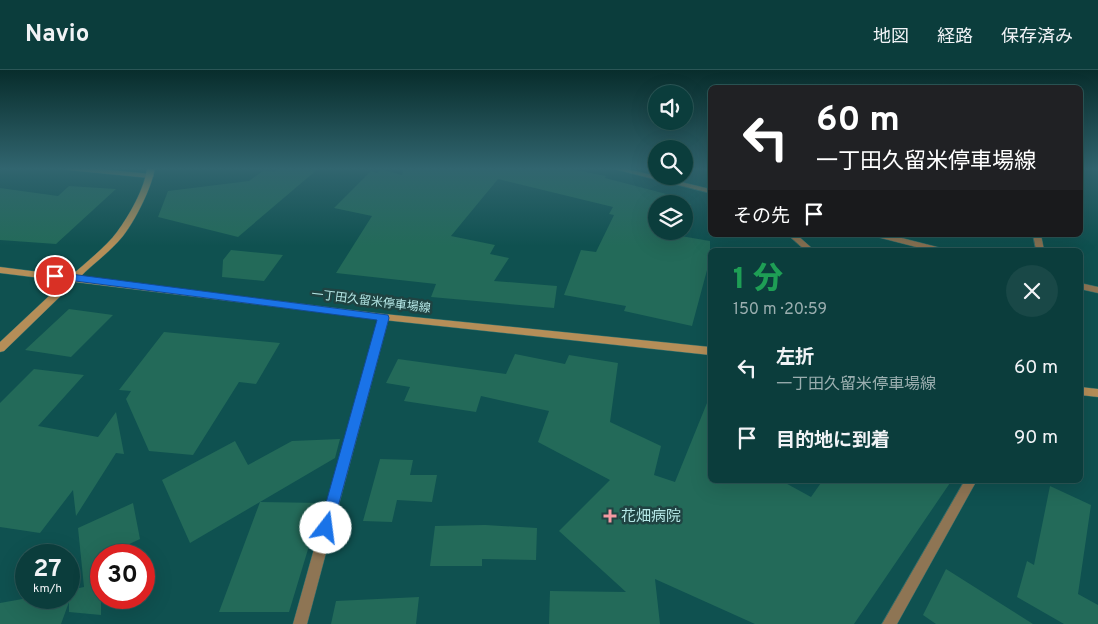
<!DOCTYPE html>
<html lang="ja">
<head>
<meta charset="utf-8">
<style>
	:root { --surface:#0b3d3c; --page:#194847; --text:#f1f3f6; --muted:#9aaeaf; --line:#2b5656 }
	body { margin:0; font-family:Overpass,"Noto Sans JP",sans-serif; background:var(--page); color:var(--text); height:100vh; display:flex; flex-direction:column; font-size:19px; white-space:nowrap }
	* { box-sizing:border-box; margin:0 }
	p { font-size:16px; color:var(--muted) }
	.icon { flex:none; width:28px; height:28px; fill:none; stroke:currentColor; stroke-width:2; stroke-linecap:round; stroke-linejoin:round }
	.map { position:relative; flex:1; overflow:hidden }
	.drawer { position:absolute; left:708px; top:178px; width:375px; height:235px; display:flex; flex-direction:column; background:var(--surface); border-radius:8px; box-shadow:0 5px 20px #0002,0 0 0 1px var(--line) }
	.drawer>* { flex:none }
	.banner { position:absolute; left:708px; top:15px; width:375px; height:152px; border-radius:8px; box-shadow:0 5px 20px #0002,0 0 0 1px var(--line); background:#202124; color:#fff; overflow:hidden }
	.buttons { position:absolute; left:648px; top:15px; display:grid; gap:10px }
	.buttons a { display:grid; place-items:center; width:45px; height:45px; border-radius:50%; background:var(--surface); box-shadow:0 5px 20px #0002,0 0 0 1px var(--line); font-size:25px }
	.speed { position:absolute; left:15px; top:474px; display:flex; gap:10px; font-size:25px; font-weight:700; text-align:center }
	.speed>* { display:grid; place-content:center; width:65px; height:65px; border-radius:50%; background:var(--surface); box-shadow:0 5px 20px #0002,0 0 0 1px var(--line); line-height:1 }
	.speed small { font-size:12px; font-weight:400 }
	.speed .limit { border:8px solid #d22; background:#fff; color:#111 }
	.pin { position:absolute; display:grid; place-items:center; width:42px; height:42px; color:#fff; margin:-21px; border:2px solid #fff; border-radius:50%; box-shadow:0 1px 5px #0007 }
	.me { position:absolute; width:55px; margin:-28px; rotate:15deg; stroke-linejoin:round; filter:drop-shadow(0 0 4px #0008) }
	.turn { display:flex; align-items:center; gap:18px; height:105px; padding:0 25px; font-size:22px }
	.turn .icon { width:65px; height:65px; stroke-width:2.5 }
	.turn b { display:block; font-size:35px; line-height:42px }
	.then { display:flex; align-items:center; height:48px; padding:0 25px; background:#0003; gap:10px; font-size:19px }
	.round { display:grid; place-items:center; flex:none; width:52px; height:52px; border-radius:26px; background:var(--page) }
	.headline { display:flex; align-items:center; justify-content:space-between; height:85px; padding:0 25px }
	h1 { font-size:30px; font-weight:800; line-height:38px; color:#1e9e55 }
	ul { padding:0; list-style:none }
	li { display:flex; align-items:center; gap:15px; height:70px; padding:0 25px }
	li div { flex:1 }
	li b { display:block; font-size:19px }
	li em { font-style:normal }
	header { display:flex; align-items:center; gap:30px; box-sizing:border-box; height:70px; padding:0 25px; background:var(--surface); border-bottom:1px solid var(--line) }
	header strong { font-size:24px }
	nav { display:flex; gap:28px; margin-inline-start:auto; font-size:18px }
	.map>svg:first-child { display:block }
	.building { fill:#236a59 }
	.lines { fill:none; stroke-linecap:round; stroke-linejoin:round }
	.street-casing { stroke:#306f6e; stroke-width:1 }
	.secondary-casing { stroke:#306f6e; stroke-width:1 }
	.street { fill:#8e7554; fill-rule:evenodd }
	.secondary { fill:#b58e58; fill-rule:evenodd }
	.route { fill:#1a73e8; stroke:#114b97 }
	.poi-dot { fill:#f49aa2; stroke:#1f4342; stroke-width:2 }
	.labels { text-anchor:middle; stroke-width:5; stroke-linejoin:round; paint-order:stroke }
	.street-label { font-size:12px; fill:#b5e7e6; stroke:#1f4342 }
	.near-poi-label { font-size:15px; fill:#b5e7e6; stroke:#1f4342; text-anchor:start }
</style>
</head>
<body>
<header>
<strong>Navio</strong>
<nav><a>地図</a><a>経路</a><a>保存済み</a></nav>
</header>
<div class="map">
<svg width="1098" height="554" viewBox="0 0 1098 554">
	<rect width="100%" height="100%" fill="#0f5150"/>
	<path class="building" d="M 279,98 L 319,98 L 238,167 L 158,147 L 168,121 L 249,111 L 264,100 L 274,102 Z
		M 403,98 L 566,98 L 606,106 L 605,108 L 682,128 L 680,132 L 691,134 L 684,148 L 684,134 L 656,134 L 656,161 L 677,161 L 675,165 L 710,171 L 710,189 L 692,256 L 624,241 L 626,236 L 564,225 L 581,180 L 596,182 L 614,145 L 609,144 L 613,137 L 498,109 L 451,166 L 495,175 L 490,184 L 509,188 L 494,211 L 557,216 L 554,238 L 431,227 L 436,214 L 336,203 L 372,146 L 334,138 L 371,101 L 377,103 L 381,99 L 402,105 Z
		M 69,116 L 116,119 L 56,174 L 0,170 L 0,118 L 58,126 Z
		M 231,180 L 283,185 L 264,211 L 222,207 L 223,190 Z
		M 69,239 L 113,245 L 71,287 L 25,280 Z
		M 164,262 L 280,273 L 256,314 L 239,312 L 193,385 L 149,381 L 126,329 L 131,321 L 119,320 Z
		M 515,284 L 565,294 L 569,285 L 618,293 L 610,352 L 661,376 L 654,405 L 675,412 L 709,328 L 710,410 L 780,410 L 811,427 L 823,410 L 952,410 L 854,554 L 755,554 L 655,509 L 660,554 L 549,554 L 550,521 L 626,522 L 559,461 L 610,410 L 538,372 L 549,341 L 481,326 L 476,342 L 404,331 L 410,317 L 386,313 L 398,289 L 506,304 Z
		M 34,299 L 84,305 L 38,356 L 98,367 L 116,342 L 124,384 L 116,383 L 76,446 L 73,420 L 40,463 L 0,457 L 0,333 Z
		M 340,369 L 335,388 L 190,473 L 162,410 L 235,371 L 248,395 L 292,371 Z
		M 380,389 L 413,390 L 410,405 L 437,405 L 432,432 L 397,430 L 392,452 L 363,451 Z
		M 1050,416 L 1091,435 L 1078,524 L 1098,535 L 1098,554 L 1064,554 L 1017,527 L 1027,491 L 1034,495 Z
		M 260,432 L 322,433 L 289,542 L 219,542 Z
		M 133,433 L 140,469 L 106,485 L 101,485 L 101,545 L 69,542 L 69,532 L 61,554 L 0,554 L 0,533 L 28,528 L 69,528 L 69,520 L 84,517 L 78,458 Z
		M 435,456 L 485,455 L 537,458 L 536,490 L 482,489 L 482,496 L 430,496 Z
		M 946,499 L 1033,554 L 936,554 L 923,545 Z
		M 419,527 L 416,554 L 331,554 L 336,531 Z"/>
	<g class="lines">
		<defs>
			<path id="street" d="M 64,98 L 91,98 L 150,104 L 154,106 L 150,108 L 68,100 Z
				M 610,98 L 623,98 L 710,119 L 710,123 Z
				M 703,98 L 710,98 L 710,103 Z
				M 788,165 L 797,165 L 814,180 L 805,180 Z
				M 876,165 L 890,165 L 941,178 L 942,180 L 928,180 L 877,167 Z
				M 1033,165 L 1041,165 L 1044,180 L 1036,180 Z
				M 1080,213 L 1098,217 L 1098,223 L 1080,219 Z
				M 384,244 L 389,247 L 307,554 L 293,554 L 379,247 Z
				M 965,410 L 977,410 L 897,554 L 882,554 Z"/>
			<path id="secondary" d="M 147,98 L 155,98 C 152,117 135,151 123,166 C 111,181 94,193 80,207 L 384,244 L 710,277 L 710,285 L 384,250 L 75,212 L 4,281 L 0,282 L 0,272 L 65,211 L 0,203 L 0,197 L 71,206 C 85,193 106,177 117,162 C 129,146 145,118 147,98 Z
				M 1080,317 L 1098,319 L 1098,327 L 1080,325 Z"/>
		</defs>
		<use href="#street" class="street-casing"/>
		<use href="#secondary" class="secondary-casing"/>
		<use href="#street" class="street"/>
		<use href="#secondary" class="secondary"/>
	</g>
	<linearGradient id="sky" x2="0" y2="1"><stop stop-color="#082d2c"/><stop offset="0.56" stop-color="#31656f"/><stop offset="1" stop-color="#31656f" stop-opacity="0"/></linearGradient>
	<rect width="1098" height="176" fill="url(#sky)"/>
	<path class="route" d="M 55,202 L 388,245 L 389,248 L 331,463 L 326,465 L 321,463 L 319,458 L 377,250 L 52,208 L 52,203 Z"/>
	<path class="poi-dot" d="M607.5 438.5h5v5h5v5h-5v5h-5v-5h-5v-5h5z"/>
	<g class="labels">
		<g class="street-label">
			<text transform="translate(371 231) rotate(7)" y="4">一丁田久留米停車場線</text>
		</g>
		<g class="near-poi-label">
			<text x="621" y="451">花畑病院</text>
		</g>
	</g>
</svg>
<div class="buttons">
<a><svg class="icon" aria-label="sound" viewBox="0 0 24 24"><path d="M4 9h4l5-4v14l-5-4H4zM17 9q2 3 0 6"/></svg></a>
<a><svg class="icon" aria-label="search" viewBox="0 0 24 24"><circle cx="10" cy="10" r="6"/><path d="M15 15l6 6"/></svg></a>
<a><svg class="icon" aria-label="layers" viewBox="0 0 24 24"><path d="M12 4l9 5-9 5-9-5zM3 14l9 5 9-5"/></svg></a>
</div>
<div class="speed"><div>27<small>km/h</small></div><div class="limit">30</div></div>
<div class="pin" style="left:55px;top:206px;background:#d93025"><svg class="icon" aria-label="arrive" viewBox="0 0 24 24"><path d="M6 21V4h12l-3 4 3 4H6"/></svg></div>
<svg class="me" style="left:326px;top:458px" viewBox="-20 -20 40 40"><circle r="19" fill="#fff"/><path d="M0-13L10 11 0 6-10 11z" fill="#1a73e8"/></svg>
<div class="banner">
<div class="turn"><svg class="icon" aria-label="left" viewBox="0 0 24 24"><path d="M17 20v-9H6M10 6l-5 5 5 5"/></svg><div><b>60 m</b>一丁田久留米停車場線</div></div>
<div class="then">その先<svg class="icon" aria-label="arrive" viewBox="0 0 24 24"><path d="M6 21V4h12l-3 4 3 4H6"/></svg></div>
</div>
<section class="drawer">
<div class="headline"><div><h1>1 分</h1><p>150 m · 20:59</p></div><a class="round"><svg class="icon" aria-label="close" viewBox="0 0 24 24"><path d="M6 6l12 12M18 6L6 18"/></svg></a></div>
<ul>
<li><svg class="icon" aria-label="left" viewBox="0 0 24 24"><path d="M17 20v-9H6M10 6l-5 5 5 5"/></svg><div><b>左折</b><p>一丁田久留米停車場線</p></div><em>60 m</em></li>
<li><svg class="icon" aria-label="arrive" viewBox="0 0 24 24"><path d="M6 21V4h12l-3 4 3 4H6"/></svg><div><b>目的地に到着</b></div><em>90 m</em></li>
</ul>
</section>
</div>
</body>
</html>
